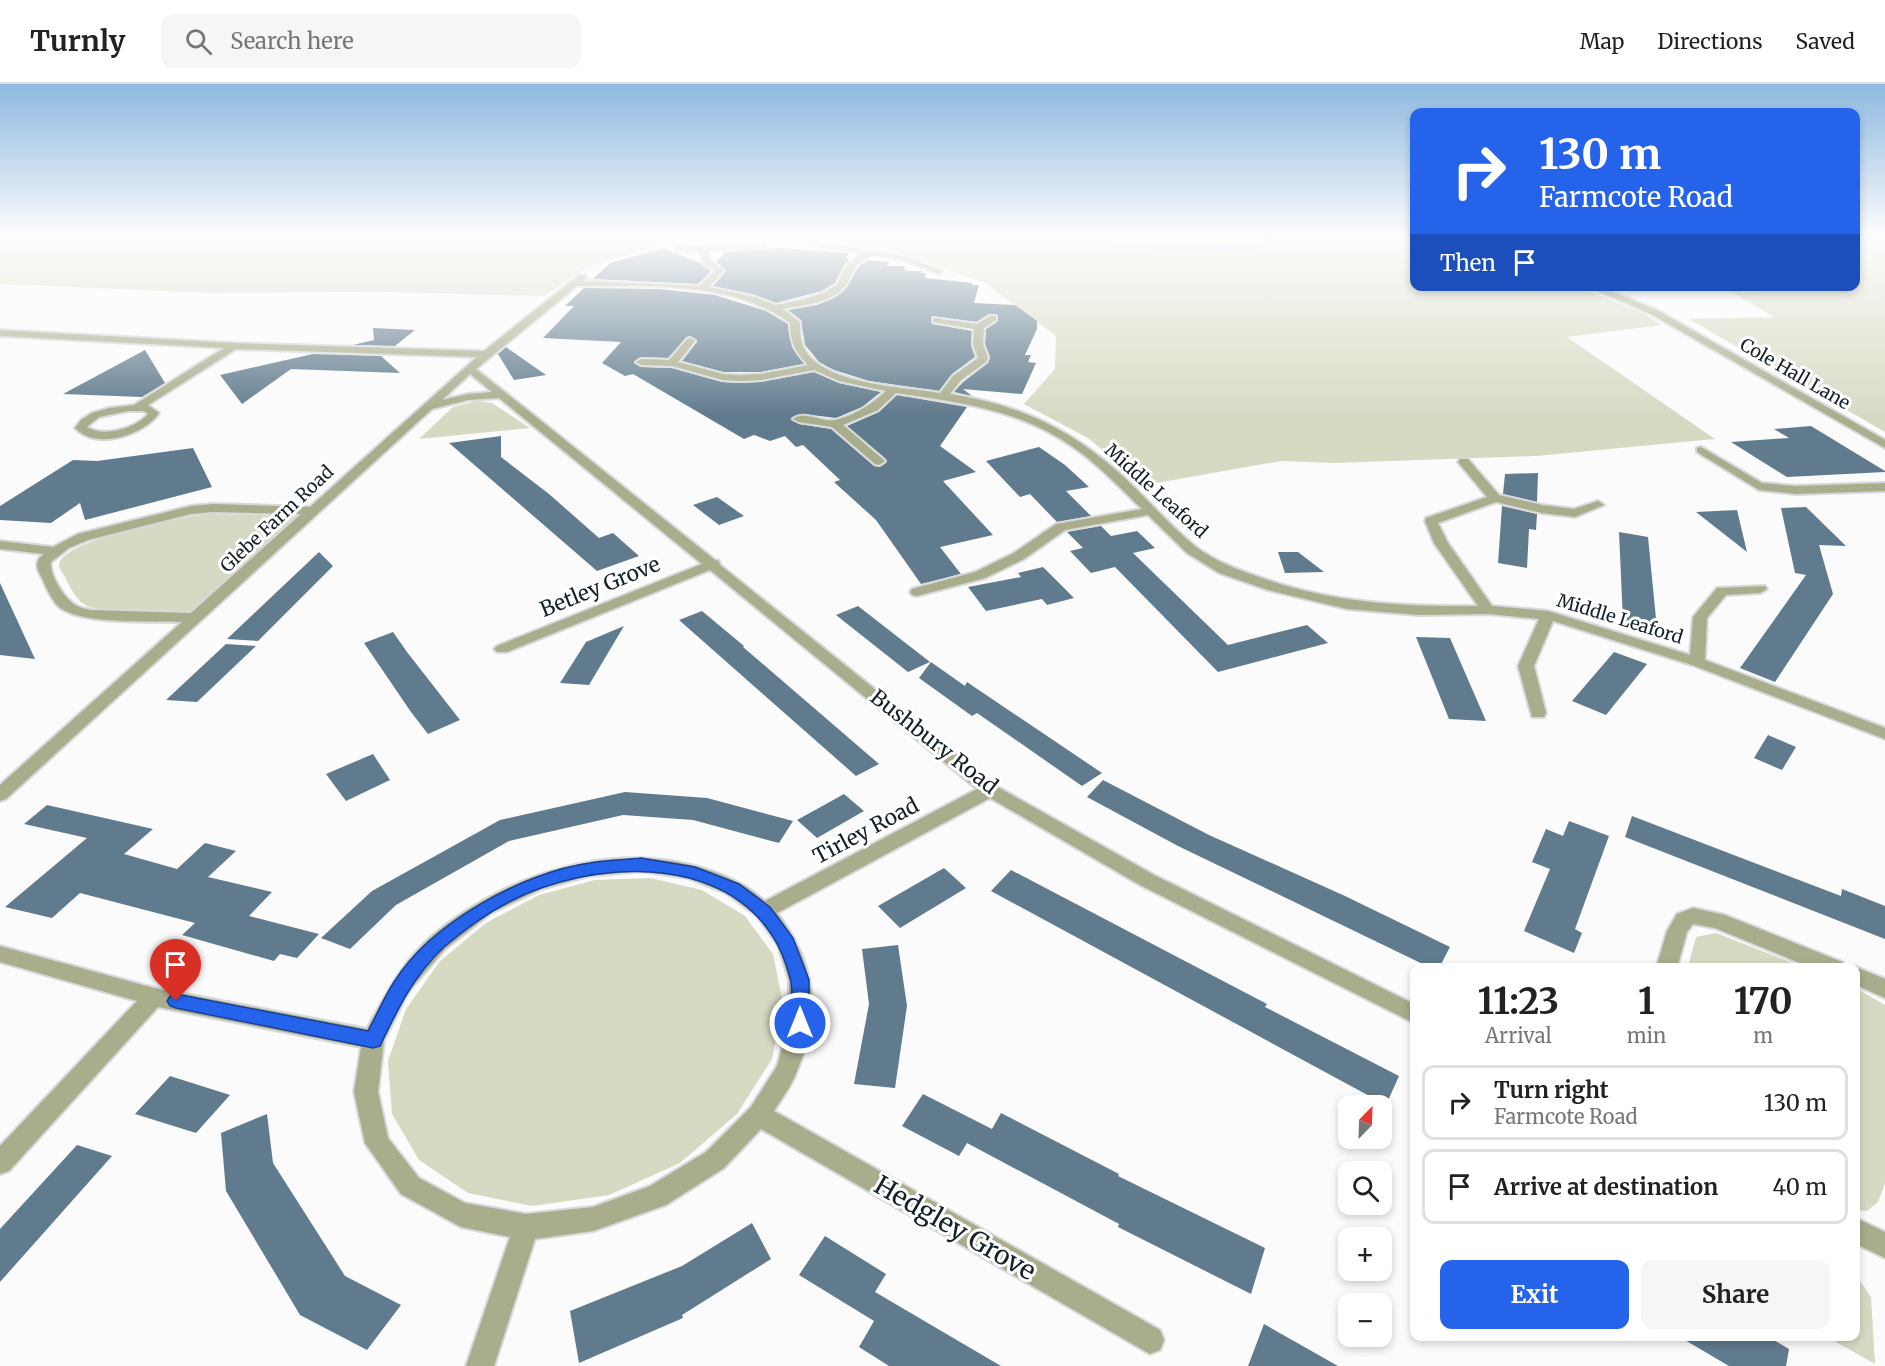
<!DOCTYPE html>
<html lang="en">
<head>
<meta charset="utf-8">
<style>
	:root { --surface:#fff; --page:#f6f6f6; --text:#222; --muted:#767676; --line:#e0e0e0; --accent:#2563eb }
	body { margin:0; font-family:Merriweather,serif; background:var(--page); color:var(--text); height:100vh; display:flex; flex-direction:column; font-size:22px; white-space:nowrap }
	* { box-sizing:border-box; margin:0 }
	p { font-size:20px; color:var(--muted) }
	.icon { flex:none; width:33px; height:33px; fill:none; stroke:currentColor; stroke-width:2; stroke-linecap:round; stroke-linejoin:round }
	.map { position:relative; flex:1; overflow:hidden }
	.panel { position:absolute; left:1410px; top:879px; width:450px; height:378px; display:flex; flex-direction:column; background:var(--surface); border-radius:12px; box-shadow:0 3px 9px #0003 }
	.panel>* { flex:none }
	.banner { position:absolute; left:1410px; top:24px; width:450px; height:183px; border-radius:12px; box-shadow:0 3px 9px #0003; background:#2563eb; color:#fff; overflow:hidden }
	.needle { width:39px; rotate:23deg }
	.tools { position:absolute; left:1338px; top:1011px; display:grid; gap:12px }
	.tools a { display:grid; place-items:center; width:54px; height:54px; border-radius:12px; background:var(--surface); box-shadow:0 3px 9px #0003; font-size:30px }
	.pin { position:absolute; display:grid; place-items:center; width:51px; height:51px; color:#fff; margin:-62px -26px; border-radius:50% 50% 50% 0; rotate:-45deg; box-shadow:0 0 6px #0007 }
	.pin .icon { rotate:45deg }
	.me { position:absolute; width:66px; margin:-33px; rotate:0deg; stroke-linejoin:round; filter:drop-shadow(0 0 4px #0008) }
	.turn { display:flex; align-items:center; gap:21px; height:126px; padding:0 30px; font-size:27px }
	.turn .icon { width:78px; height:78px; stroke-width:2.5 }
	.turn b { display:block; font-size:42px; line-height:51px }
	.then { display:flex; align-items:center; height:57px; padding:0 30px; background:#0003; gap:12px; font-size:22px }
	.eta { display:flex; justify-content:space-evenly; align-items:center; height:102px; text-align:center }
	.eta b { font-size:36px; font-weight:700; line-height:42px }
	.button { display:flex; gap:12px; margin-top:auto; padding:12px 30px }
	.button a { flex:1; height:69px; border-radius:12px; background:var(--accent); color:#fff; font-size:24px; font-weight:700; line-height:69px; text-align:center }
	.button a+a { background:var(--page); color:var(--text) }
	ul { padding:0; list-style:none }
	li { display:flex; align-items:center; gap:18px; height:75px; margin:0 12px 9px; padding:0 18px; border:3px solid var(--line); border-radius:12px }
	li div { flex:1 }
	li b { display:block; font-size:22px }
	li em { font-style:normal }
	header { display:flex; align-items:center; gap:36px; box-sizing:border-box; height:84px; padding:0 30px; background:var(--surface); border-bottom:2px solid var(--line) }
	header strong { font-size:28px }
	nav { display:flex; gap:33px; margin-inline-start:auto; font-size:21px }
	.search { width:420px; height:54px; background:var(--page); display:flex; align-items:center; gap:15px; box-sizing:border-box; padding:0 21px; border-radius:12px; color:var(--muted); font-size:22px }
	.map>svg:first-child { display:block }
	.green { fill:#d7dac3 }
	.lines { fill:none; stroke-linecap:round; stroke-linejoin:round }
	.river { fill:#a4c1d4; fill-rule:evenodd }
	.building { fill:#607b8d }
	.minor-casing { stroke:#d6d8d9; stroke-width:4 }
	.tertiary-casing { stroke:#d6d8d9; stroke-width:4 }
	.minor { fill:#a9ad8c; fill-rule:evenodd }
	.tertiary { fill:#a9ad8c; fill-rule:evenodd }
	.route { fill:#2563eb; stroke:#184099; stroke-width:1.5 }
	.labels { text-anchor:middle; stroke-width:6; stroke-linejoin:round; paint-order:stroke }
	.far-street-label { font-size:18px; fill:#132129; stroke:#fff }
	.street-label { font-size:21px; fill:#132129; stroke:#fff }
	.near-street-label { font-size:26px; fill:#132129; stroke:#fff }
</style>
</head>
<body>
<header>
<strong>Turnly</strong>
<div class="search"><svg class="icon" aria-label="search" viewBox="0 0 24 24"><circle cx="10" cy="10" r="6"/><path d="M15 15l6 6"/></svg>Search here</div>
<nav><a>Map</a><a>Directions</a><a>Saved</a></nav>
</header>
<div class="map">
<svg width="1885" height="1282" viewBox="0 0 1885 1282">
	<rect width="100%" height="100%" fill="#fbfbfb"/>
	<path class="green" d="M 0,153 L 1414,153 L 1414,202 L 1577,203 L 1639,227 L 1662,241 L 1567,253 L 1715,355 L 1536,372 L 1334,379 L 1281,377 L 1145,401 L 1088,354 L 1024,320 L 1055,285 L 1056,252 L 985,199 L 896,168 L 852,161 L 784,157 L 659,162 L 587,184 L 544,212 L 378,208 L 211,209 L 0,200 Z
		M 1856,153 L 1885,153 L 1885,348 L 1689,235 L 1774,233 L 1735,210 L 1717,203 L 1856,202 Z
		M 477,317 L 492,319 L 530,344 L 419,355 L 453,323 Z
		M 211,430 L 301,432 L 197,528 C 172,527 107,530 87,522 C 76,517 70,503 65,493 C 62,488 57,483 60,477 C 73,454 184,432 211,430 Z
		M 650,794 L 702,806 L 745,832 L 773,870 L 783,919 L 772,975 L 737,1030 L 680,1079 L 609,1111 L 532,1122 L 468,1109 L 419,1076 L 392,1030 L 388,977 L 406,925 L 440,877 L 486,839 L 539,811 L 595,796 Z
		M 1716,849 L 1803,883 L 1688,883 L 1696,853 Z
		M 1856,904 L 1885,921 L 1885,1099 L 1878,1118 L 1867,1127 L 1856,1126 Z
		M 1856,1191 L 1871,1213 L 1875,1280 L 1827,1253 L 1856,1252 Z"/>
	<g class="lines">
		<path class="river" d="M 1040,153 L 1295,153 L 1291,158 L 1283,160 L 1232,168 L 1052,160 L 1044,158 Z"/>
	</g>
	<path class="building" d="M 664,164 L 700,179 L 711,187 L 698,200 L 593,195 L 610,179 Z
		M 778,164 L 849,169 L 846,175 L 850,175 L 845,179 L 835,199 L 822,207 L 776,219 L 755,211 L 713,202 L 726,187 L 716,178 L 725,168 Z
		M 868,176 L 889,178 L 887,182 L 905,182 L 904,185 L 908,187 L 922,187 L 921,189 L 926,189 L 925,194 L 972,199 L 972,201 L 979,201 L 974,219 L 1015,221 L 1037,237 L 1037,245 L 1025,271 L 1031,271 L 1028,278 L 1036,279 L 1022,310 L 963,305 L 972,312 L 954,308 L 963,298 L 988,279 L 990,273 L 985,260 L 986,245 L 997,238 L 998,232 L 996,230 L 989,230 L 976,238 L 932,232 L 933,240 L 972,247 L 971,261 L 975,273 L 952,290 L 939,307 L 869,297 L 834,286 L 819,278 L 805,261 L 801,236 L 788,226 L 817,221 L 834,214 L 847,203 L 858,183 Z
		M 584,204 L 659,205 L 715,211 L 766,227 L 788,240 L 792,263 L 804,280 L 761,288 L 723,288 L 682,277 L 697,258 L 696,255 L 689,252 L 668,274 L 641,273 L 634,279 L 641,283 L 672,284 L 722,298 L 739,299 L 761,298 L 814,288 L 839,299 L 881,308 L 862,323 L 836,334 L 803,330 L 791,334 L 799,340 L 831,345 L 874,382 L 880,383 L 886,379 L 886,375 L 847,342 L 879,328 L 897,311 L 967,323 L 940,362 L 976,388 L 943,397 L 993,451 L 940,463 L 961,490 L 921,500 L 876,436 L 834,398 L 840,396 L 803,361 L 796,363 L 785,352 L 770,357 L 754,351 L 744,355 L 633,290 L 625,292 L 602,279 L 621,258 L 543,254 L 574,222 L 565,222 Z
		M 373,244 L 415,246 L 395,262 L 353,261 L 374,256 Z
		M 506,263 L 546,291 L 514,296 L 498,270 Z
		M 145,266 L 165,299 L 142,313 L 63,310 Z
		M 313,270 L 381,272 L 400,289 L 291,285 L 242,320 L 220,291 Z
		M 1811,342 L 1885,387 L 1885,388 L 1787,393 L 1731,358 L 1789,354 L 1774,345 Z
		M 501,352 L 501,373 L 549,410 L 599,454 L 613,449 L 639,472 L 597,487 L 449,359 Z
		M 1039,363 L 1065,381 L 1089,403 L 1066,407 L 1091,432 L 1057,438 L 1030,410 L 1020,413 L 986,377 Z
		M 193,364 L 212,403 L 85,436 L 80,419 L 51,439 L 0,436 L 0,422 L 73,376 L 97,377 Z
		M 1538,389 L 1537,418 L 1503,410 L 1505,390 Z
		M 717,413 L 744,432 L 719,441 L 693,421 Z
		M 1502,422 L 1537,430 L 1536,446 L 1529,445 L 1527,484 L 1498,479 Z
		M 1806,423 L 1846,462 L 1819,461 L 1833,510 L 1775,598 L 1740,584 L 1806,491 L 1795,489 L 1781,424 Z
		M 1737,426 L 1747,468 L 1696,428 Z
		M 1101,442 L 1111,452 L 1137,447 L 1155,464 L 1133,469 L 1228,561 L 1307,541 L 1328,559 L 1218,588 L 1115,483 L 1091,489 L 1070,467 L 1083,464 L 1067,448 Z
		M 1619,448 L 1648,453 L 1657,545 L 1623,537 Z
		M 319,468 L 333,482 L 258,557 L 227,555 Z
		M 1278,468 L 1298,468 L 1324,488 L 1285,489 Z
		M 1043,483 L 1074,514 L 1047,521 L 1042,515 L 986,527 L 968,503 L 1021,493 L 1018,489 Z
		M 0,499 L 35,575 L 0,571 Z
		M 858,522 L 930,578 L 908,588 L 836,531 Z
		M 702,527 L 744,562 L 743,563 L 879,680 L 856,692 L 679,536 Z
		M 624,542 L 589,601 L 560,599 L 586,558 Z
		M 393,548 L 407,568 L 460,636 L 428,650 L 411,628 L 364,559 Z
		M 1416,553 L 1450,554 L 1486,637 L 1449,635 Z
		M 226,560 L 256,562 L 197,618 L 166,616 Z
		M 1614,568 L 1647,580 L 1606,631 L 1572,617 Z
		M 931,578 L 965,602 L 967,598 L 1102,689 L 1082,702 L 977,629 L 972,632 L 919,594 Z
		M 1768,651 L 1796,663 L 1782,686 L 1754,674 Z
		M 373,670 L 390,696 L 346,717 L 326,690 Z
		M 1103,696 L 1209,751 L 1345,812 L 1450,863 L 1439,884 L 1431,884 L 1178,762 L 1087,713 Z
		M 625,708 L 707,714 L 793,737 L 779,759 L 693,736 L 623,731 L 509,757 L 396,821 L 350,865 L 321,854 L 372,807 L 500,736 Z
		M 844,710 L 864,727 L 817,754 L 797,736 Z
		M 47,721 L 153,745 L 124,770 L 177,785 L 205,759 L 236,767 L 208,793 L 272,808 L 249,832 L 319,850 L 297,874 L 280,870 L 274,877 L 182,851 L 195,839 L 80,809 L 52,834 L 5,823 L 87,754 L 24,740 Z
		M 1632,732 L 1841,812 L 1842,805 L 1885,822 L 1885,855 L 1625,753 Z
		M 1569,737 L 1609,752 L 1575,845 L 1582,849 L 1574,869 L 1524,847 L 1550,785 L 1532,778 L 1546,745 L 1563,752 Z
		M 944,784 L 966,804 L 900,844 L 878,822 Z
		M 1011,786 L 1267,920 L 1265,923 L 1399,992 L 1386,1021 L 991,807 Z
		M 898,861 L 907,922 L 895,1004 L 854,1000 L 869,920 L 862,865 Z
		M 170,992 L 230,1011 L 196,1049 L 135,1030 Z
		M 923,1010 L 992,1045 L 1001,1029 L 1119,1090 L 1118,1092 L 1265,1164 L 1251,1210 L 1118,1143 L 1119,1140 L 967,1059 L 959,1072 L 902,1042 Z
		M 267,1030 L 273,1079 L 345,1192 L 401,1221 L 367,1266 L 300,1231 L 226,1107 L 221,1049 Z
		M 77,1061 L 112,1072 L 0,1198 L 0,1145 Z
		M 752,1139 L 771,1175 L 682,1231 L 683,1234 L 579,1279 L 570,1227 L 682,1182 Z
		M 825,1152 L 886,1190 L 875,1208 L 1001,1282 L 889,1282 L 859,1263 L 874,1237 L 799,1191 Z
		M 1264,1240 L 1338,1282 L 1248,1282 Z
		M 1678,1252 L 1767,1252 L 1789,1265 L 1786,1282 L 1729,1282 Z"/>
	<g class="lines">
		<defs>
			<path id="minor" d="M 821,159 L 904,172 L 943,187 L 939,190 L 902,176 L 872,171 C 848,183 858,185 845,202 C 833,219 802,221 783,225 L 800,238 C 800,249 800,260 807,269 C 831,301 903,303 940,309 L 953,292 L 978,274 L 973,260 L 974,245 L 933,238 L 933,234 L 977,240 L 990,232 L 996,232 L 996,236 L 984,244 L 983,260 L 988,274 L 986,278 L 961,296 L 950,310 C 1016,320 1067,343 1117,387 C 1144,411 1168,440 1196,463 C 1216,478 1239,486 1262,494 C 1332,519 1404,523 1478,522 L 1434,459 L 1425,437 L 1426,434 L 1487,413 L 1458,378 L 1460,375 L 1468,375 L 1499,411 L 1542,421 L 1574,425 L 1598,417 L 1604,421 L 1575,433 L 1542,429 L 1496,418 L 1438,439 L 1448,459 L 1492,522 L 1548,527 L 1690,571 L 1693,533 L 1717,504 L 1765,502 L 1767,505 L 1760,509 L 1726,511 L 1707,534 L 1705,576 L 1885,644 L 1885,655 L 1692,581 L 1553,537 L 1534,582 L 1546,629 L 1544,633 L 1532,633 L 1518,582 L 1539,535 L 1488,530 L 1419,531 L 1347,525 L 1268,506 L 1219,489 L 1187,469 L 1148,431 L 1065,446 L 1024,475 L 985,494 L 917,512 L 912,511 L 910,508 L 912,505 L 975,488 L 1014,469 L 1056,440 L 1142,425 C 1119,403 1096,378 1070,361 C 1018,325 957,318 896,309 L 878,326 L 843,341 L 885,377 L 879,381 L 875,380 L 832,343 L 799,338 L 793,335 C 804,326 823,339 836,336 C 855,331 872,320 886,307 L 839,297 L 814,286 L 761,296 L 739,297 L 723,296 L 672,282 L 641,281 L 636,278 L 641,275 L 669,276 L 687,255 L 690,254 L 695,257 L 678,278 L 723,290 L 739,291 L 761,290 L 808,281 C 795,268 790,257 790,239 C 732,196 646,202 577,202 L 476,285 L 715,476 L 719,477 L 720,481 L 996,702 L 1154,791 L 1414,920 L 1414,939 L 1140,801 L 990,714 L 777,829 C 815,879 822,928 797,987 C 792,1001 782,1014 774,1027 L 1160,1246 L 1164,1256 L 1160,1266 L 1150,1270 L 761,1045 L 724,1084 L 666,1121 L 593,1147 L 535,1155 L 494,1282 L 466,1282 L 510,1153 L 461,1143 L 401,1110 L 365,1059 L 354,1008 L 361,963 L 158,923 L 9,1087 L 0,1090 L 0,1062 L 137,917 L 0,878 L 0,862 L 154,904 L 367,945 C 385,912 403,877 432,852 C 514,783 639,747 739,799 C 748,803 757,811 765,817 L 977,705 L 710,486 L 507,568 L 497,568 L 494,565 L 497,562 L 702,480 L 499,314 L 468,316 L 432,325 L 6,715 L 0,717 L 0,701 L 182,538 C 153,537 78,541 58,522 C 51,515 46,503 42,494 C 36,484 34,477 44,470 L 0,465 L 0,457 L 53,463 L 78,450 L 191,422 L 213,420 L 310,423 L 477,273 L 236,265 L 148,321 L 159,329 C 144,351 96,367 75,344 L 81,336 L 92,329 L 109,324 L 134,321 L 224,264 L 0,252 L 0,246 L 234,259 L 484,267 L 579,191 L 585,191 L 586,193 L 583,197 L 699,202 L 715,187 L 703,179 L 699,167 L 676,167 L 676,163 L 679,163 L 766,160 L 766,164 L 763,164 L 707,166 L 710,176 L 724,187 L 708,203 L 755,213 L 776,221 L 801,216 L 823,209 L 837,201 L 847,180 L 863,169 L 824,163 L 821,163 ZM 470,290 L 492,308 L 468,310 L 442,316 ZM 128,327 L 144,327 L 148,330 C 136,344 104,354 87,343 L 99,333 ZM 213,428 L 301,430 L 191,529 L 91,526 C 86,525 81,524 77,522 C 65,516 49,491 51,478 L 69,464 L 88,456 L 191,430 ZM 641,787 L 688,794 L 726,809 L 757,832 L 778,861 L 789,896 L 789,939 L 777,982 L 751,1023 L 706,1068 L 650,1102 L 593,1123 L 526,1130 L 465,1119 L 419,1094 L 388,1054 L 378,1008 L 384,956 L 408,908 L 445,865 L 491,829 L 541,805 L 588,792 Z
				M 1701,363 L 1762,399 L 1796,402 L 1885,399 L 1885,407 L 1796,410 L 1759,406 L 1697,368 L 1697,364 Z
				M 1693,824 L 1725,831 L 1842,878 L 1845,884 L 1812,884 L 1715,844 L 1693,840 L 1687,848 L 1677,884 L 1656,884 L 1667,847 L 1677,830 Z
				M 1856,883 L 1885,895 L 1885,914 L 1856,901 Z
				M 1856,1134 L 1885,1148 L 1885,1174 L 1856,1160 Z"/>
			<path id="tertiary" d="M 1586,202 L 1599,202 L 1657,226 L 1885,356 L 1885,364 L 1651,230 Z"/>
		</defs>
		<use href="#minor" class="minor-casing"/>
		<use href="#tertiary" class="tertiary-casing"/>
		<use href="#minor" class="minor"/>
		<use href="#tertiary" class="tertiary"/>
	</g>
	<linearGradient id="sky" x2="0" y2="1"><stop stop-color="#8db9e0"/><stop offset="0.46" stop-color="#fdfdfd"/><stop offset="1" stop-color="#fdfdfd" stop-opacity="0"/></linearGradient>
	<rect width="1885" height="332" fill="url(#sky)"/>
	<path class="route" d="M 641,774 L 695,783 L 739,800 L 770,823 L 793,854 L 809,896 L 809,939 L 807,945 L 800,947 L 794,945 L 791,939 C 791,925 794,907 790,894 C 762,781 634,771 541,804 C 506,816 472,839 444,863 C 414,891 397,926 380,962 L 373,964 L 176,924 L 170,922 L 167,917 L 170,912 L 176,910 L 368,947 C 377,931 384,913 394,898 C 430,840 523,788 590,779 C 607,776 624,776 641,774 Z"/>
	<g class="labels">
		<g class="far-street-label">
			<text transform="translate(1795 290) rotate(30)" y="6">Cole Hall Lane</text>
			<text transform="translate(1156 407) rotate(42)" y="6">Middle Leaford</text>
			<text transform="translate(277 435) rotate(-43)" y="6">Glebe Farm Road</text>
			<text transform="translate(1620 535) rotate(17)" y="6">Middle Leaford</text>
		</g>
		<g class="street-label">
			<text transform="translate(600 503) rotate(-22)" y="7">Betley Grove</text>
			<text transform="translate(934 658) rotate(38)" y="7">Bushbury Road</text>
			<text transform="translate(866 747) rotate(-28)" y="7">Tirley Road</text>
		</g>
		<g class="near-street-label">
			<text transform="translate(955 1144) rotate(30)" y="9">Hedgley Grove</text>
		</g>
	</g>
</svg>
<div class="tools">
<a><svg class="needle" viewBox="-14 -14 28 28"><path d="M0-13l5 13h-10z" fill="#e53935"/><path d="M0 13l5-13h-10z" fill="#767676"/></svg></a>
<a><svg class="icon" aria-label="search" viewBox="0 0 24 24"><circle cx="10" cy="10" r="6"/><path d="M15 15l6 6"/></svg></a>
<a>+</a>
<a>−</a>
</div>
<div class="pin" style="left:176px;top:917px;background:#d93025"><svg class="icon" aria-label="arrive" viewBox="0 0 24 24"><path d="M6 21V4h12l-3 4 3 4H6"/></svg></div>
<svg class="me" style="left:800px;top:939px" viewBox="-20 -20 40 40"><circle r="17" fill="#2563eb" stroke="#fff" stroke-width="3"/><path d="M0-11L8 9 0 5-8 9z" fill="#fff"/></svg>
<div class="banner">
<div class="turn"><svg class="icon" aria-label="right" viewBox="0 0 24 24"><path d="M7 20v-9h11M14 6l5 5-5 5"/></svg><div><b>130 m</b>Farmcote Road</div></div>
<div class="then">Then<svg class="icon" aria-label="arrive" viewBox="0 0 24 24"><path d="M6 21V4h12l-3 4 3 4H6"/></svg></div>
</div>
<section class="panel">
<div class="eta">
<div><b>11:23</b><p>Arrival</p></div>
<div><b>1</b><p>min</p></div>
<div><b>170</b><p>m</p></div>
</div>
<ul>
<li><svg class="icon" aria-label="right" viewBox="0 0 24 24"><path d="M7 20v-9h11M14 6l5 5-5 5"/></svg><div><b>Turn right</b><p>Farmcote Road</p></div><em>130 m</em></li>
<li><svg class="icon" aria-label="arrive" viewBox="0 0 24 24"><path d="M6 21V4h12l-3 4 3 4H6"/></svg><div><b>Arrive at destination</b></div><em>40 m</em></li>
</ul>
<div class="button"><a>Exit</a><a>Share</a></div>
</section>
</div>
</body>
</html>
